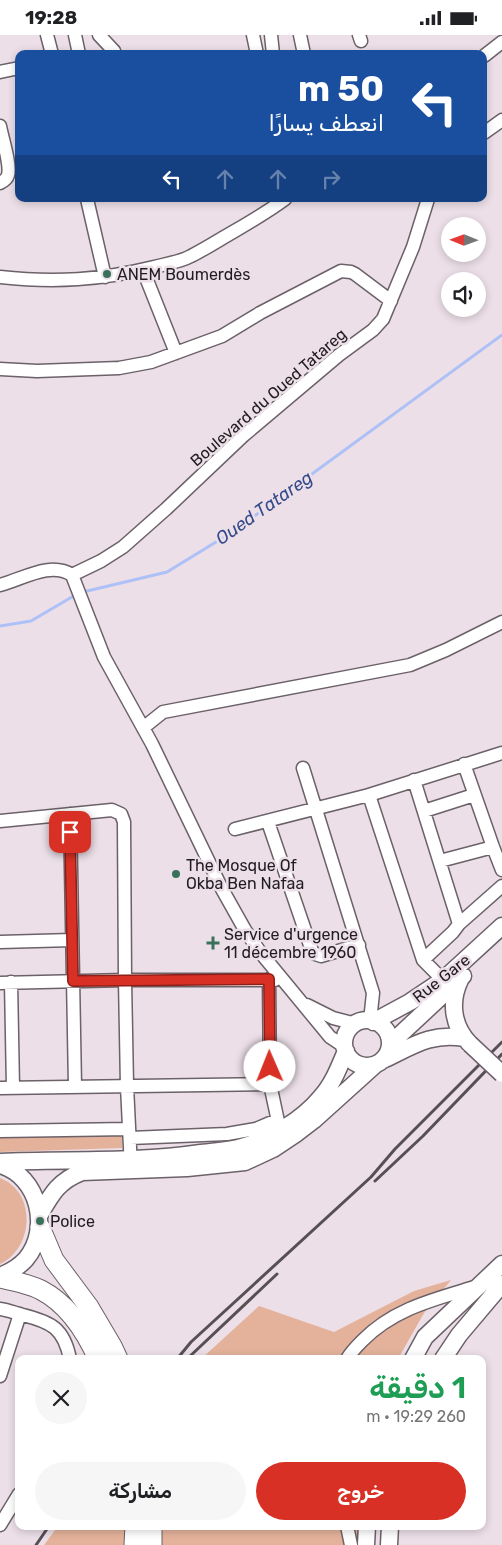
<!DOCTYPE html>
<html lang="ar">
<head>
<meta charset="utf-8">
<style>
	:root { --surface:#fff; --page:#f6f6f6; --text:#202124; --muted:#757577; --accent:#d93025 }
	body { margin:0; font-family:Rubik,"Noto Sans Arabic",sans-serif; background:var(--page); color:var(--text); direction:rtl; height:100vh; display:flex; flex-direction:column; font-size:19px; white-space:nowrap }
	* { box-sizing:border-box; margin:0 }
	p { font-size:16px; color:var(--muted) }
	.icon { flex:none; width:28px; height:28px; fill:none; stroke:currentColor; stroke-width:2; stroke-linecap:round; stroke-linejoin:round }
	.map { position:relative; flex:1; overflow:hidden; direction:ltr }
	.details { position:absolute; left:15px; top:1320px; width:471px; height:175px; display:flex; flex-direction:column; background:var(--surface); border-radius:10px; box-shadow:0 2px 8px #0003; direction:rtl }
	.details>* { flex:none }
	.guide { position:absolute; left:15px; top:15px; width:472px; height:152px; border-radius:10px; box-shadow:0 2px 8px #0003; direction:rtl; background:#1a4fa0; color:#fff; overflow:hidden }
	.needle { width:32px; rotate:271deg }
	.buttons { position:absolute; left:441px; top:182px; display:grid; gap:10px }
	.buttons a { display:grid; place-items:center; width:45px; height:45px; border-radius:50%; background:var(--surface); box-shadow:0 2px 8px #0003; font-size:25px }
	.pin { position:absolute; display:grid; place-items:center; width:42px; height:42px; color:#fff; margin:-21px; border-radius:10px; box-shadow:0 2px 8px #0006 }
	.me { position:absolute; width:55px; margin:-28px; rotate:359deg; stroke-linejoin:round; filter:drop-shadow(0 0 4px #0008) }
	.turn { display:flex; align-items:center; gap:18px; height:105px; padding:0 20px; font-size:22px }
	.turn .icon { width:65px; height:65px; stroke-width:2.5 }
	.turn b { display:block; font-size:35px; line-height:42px }
	.lanes { display:flex; align-items:center; height:48px; padding:0 20px; background:#0003; justify-content:center; gap:25px; direction:ltr }
	.lanes .off { opacity:.35 }
	.round { display:grid; place-items:center; flex:none; width:52px; height:52px; border-radius:26px; background:var(--page) }
	.overview { display:flex; align-items:center; justify-content:space-between; height:85px; padding:0 20px }
	h1 { font-size:30px; font-weight:600; line-height:38px; color:#1e9e55 }
	.primary-button { display:flex; gap:10px; margin-top:auto; padding:10px 20px }
	.primary-button a { flex:1; height:58px; border-radius:30px; background:var(--accent); color:#fff; font-size:20px; font-weight:600; line-height:58px; text-align:center }
	.primary-button a+a { background:var(--page); color:var(--text) }
	.status { display:flex; justify-content:space-between; align-items:center; height:35px; padding:0 25px; background:var(--surface); direction:ltr }
	.status svg { height:14px; fill:currentColor }
	.map>svg:first-child { display:block }
	.green { fill:#e4b29b }
	.lines { fill:none; stroke-linecap:round; stroke-linejoin:round }
	.stream { stroke:#adc1f7; stroke-width:3 }
	.minor-casing { stroke:#6b6168; stroke-width:15 }
	.major-casing { stroke:#6b6168; stroke-width:19 }
	.highway-casing { stroke:#6b6168; stroke-width:21 }
	.minor { stroke:#fff; stroke-width:12 }
	.major { stroke:#fff; stroke-width:16 }
	.highway { stroke:#fff; stroke-width:19 }
	.rail { stroke:#565055; stroke-width:3 }
	.major-bridge-casing { stroke:#6b6168; stroke-width:19; stroke-linecap:butt }
	.major-bridge { stroke:#fff; stroke-width:16 }
	.route-casing { stroke:#8d1f18; stroke-width:12 }
	.route { stroke:#d93025; stroke-width:9 }
	.poi-dot { fill:#39725a; stroke:#ecdfe8; stroke-width:2 }
	.labels { text-anchor:middle; stroke-width:5; stroke-linejoin:round; paint-order:stroke }
	.poi-label { font-size:16px; fill:#201c1f; stroke:#ecdfe8; text-anchor:start }
	.street-label { font-size:16px; fill:#201c1f; stroke:#ecdfe8 }
	.water-label { font-size:18px; font-style:italic; fill:#364b8b; stroke:#ecdfe8 }
</style>
</head>
<body>
<div class="status"><b>19:28</b><svg viewBox="0 0 49 12"><path d="M0 12V9h3v3zM5 12V6h3v6zM10 12V3h3v9zM15 12V0h3v12zM26 1h20v11H26zM47 4h2v5h-2z"/></svg></div>
<div class="map">
<svg width="502" height="1510" viewBox="0 0 502 1510">
	<rect width="100%" height="100%" fill="#ecdfe8"/>
	<path class="green" d="M 122,1098 L 122,1113 L 0,1117 L 0,1101 Z
		M 0,1143 C 37,1157 34,1213 0,1229 Z
		M 451,1245 L 424,1278 L 398,1324 L 201,1324 L 259,1271 L 334,1297 L 414,1256 Z
		M 58,1491 L 130,1491 L 129,1510 L 44,1510 Z
		M 158,1491 L 359,1491 L 359,1510 L 159,1510 Z"/>
	<g class="lines">
		<path class="stream" d="M 83,557 L 167,537 L 234,496 L 502,300
			M 0,591 L 31,586 L 77,559"/>
		<defs>
			<path id="minor" d="M 47,0 L 52,19
				M 75,0 L 79,19
				M 99,0 L 114,16 L 115,19
				M 253,0 L 257,19
				M 271,0 L 273,19
				M 300,0 L 304,19
				M 359,0 L 361,6
				M 484,21 L 502,7
				M 0,37 L 19,33
				M 0,91 C 2,102 11,130 8,140 C 7,144 4,146 0,148
				M 484,98 L 502,85
				M 87,164 L 105,242
				M 143,235 L 176,318
				M 0,242 C 55,248 101,245 154,232 C 166,229 180,227 191,221 C 201,216 211,210 221,204 C 243,191 265,179 285,164
				M 0,334 L 37,336 L 119,333 L 151,327 L 222,301 L 260,278 L 341,236 L 351,237 L 355,239 L 391,266
				M 72,540 L 101,526 L 123,512 L 166,474 L 243,401 L 339,320 L 373,295 L 383,284 L 413,212 L 428,164
				M 0,550 C 23,544 50,526 72,540 L 104,622 L 152,709 L 222,854 L 245,895 L 260,917 L 330,1002 L 345,1012
				M 143,693 L 163,677 L 410,630 L 446,615 L 502,587
				M 464,729 L 493,812 L 502,835
				M 303,733 L 373,958 L 370,986
				M 414,745 L 459,889 L 453,897 L 423,925
				M 369,760 L 423,925 L 443,945
				M 424,776 L 474,760
				M 70,779 L 75,1052
				M 0,786 L 112,775 L 121,779 L 124,787 L 125,945 L 127,1051 L 131,1133
				M 268,787 L 312,916 L 315,919 L 321,921 L 359,910
				M 235,794 L 369,760 L 502,718
				M 440,826 L 493,812
				M 459,889 L 502,851
				M 0,907 L 72,905
				M 11,947 L 13,1053
				M 0,948 L 125,945 L 275,945
				M 307,970 L 333,983 L 356,989
				M 270,1049 L 279,1091
				M 0,1053 L 270,1049 L 269,944
				M 0,1096 L 129,1094
				M 130,1103 L 227,1099 L 256,1094 L 277,1085
				M 0,1274 C 8,1275 15,1278 23,1280 C 51,1287 64,1293 70,1324
				M 347,1324 C 351,1317 357,1311 362,1306 C 394,1273 436,1264 478,1251
				M 0,1341 L 20,1279
				M 0,1490 L 19,1459
				M 347,1491 L 351,1510"/>
			<path id="major" d="M 460,945 C 450,966 452,990 469,1008
				M344 1008a23 23 0 1 1 46 0a23 23 0 1 1-46 0Z
				M 373,987 L 410,967 L 443,945 L 502,891
				M 390,1009 L 463,941
				M 383,1025 C 411,1012 431,997 464,1003
				M 0,1127 C 67,1124 134,1128 201,1118 C 214,1116 229,1116 242,1112 C 271,1103 301,1086 321,1062 C 333,1049 339,1032 346,1016
				M 0,1130 C 39,1141 51,1194 26,1224 C 19,1232 10,1237 0,1241
				M 39,1181 C 51,1160 58,1146 82,1137 L 187,1133 L 245,1127 L 273,1114 L 297,1098 L 314,1085 L 375,1030
				M 413,1324 L 425,1302 L 502,1229
				M 443,1324 L 459,1300 L 502,1249
				M 366,1510 L 367,1491
				M 389,1510 L 390,1491"/>
			<path id="highway" d="M 40,1192 L 54,1225 L 89,1272 L 112,1311 L 118,1324
				M 0,1243 C 14,1246 29,1249 41,1255 C 68,1269 86,1297 98,1324
				M 134,1510 L 135,1491
				M 152,1510 L 152,1491"/>
		</defs>
		<use href="#minor" class="minor-casing"/>
		<use href="#major" class="major-casing"/>
		<use href="#highway" class="highway-casing"/>
		<use href="#minor" class="minor"/>
		<use href="#major" class="major"/>
		<use href="#highway" class="highway"/>
		<path class="rail" d="M 375,1146 L 423,1101 L 502,1019
			M 177,1324 L 191,1307 L 371,1142 L 395,1114 L 502,1007
			M 187,1324 L 277,1239
			M 36,1510 L 49,1491"/>
		<defs>
			<path id="major-bridge" d="M 470,1009 L 502,1039"/>
		</defs>
		<use href="#major-bridge" class="major-bridge-casing"/>
		<use href="#major-bridge" class="major-bridge"/>
	</g>
	<g class="lines">
		<defs>
			<path id="route" d="M 70,797 L 73,946 L 269,944 L 270,1032"/>
		</defs>
		<use href="#route" class="route-casing"/>
		<use href="#route" class="route"/>
	</g>
	<g class="poi-dot">
		<circle cx="107" cy="239" r="5"/>
		<circle cx="176" cy="839" r="5"/>
		<path d="M210.5 900.5h5v5h5v5h-5v5h-5v-5h-5v-5h5z"/>
		<circle cx="40" cy="1186" r="5"/>
	</g>
	<g class="labels">
		<g class="poi-label">
			<text x="117" y="245">ANEM Boumerdès</text>
			<text x="186" y="836">The Mosque Of<tspan x="186" dy="18">Okba Ben Nafaa</tspan></text>
			<text x="224" y="905">Service d'urgence<tspan x="224" dy="18">11 décembre 1960</tspan></text>
			<text x="50" y="1192">Police</text>
		</g>
		<g class="street-label">
			<text transform="translate(268 362) rotate(-41)" y="6">Boulevard du Oued Tatareg</text>
			<text transform="translate(441 943) rotate(-38)" y="6">Rue Gare</text>
		</g>
		<g class="water-label">
			<text transform="translate(264 473) rotate(-35)" y="6">Oued Tatareg</text>
		</g>
	</g>
</svg>
<div class="buttons">
<a><svg class="needle" viewBox="-14 -14 28 28"><path d="M0-13l5 13h-10z" fill="#e53935"/><path d="M0 13l5-13h-10z" fill="#757577"/></svg></a>
<a><svg class="icon" aria-label="sound" viewBox="0 0 24 24"><path d="M4 9h4l5-4v14l-5-4H4zM17 9q2 3 0 6"/></svg></a>
</div>
<div class="pin" style="left:70px;top:797px;background:#d93025"><svg class="icon" aria-label="arrive" viewBox="0 0 24 24"><path d="M6 21V4h12l-3 4 3 4H6"/></svg></div>
<svg class="me" style="left:270px;top:1032px" viewBox="-20 -20 40 40"><circle r="19" fill="#fff"/><path d="M0-13L10 11 0 6-10 11z" fill="#d93025"/></svg>
<div class="guide">
<div class="turn"><svg class="icon" aria-label="left" viewBox="0 0 24 24"><path d="M17 20v-9H6M10 6l-5 5 5 5"/></svg><div><b>50 m</b>انعطف يسارًا</div></div>
<div class="lanes"><svg class="icon" aria-label="left" viewBox="0 0 24 24"><path d="M17 20v-9H6M10 6l-5 5 5 5"/></svg><svg class="icon off" aria-label="ahead" viewBox="0 0 24 24"><path d="M12 20V5M6 11l6-6 6 6"/></svg><svg class="icon off" aria-label="ahead" viewBox="0 0 24 24"><path d="M12 20V5M6 11l6-6 6 6"/></svg><svg class="icon off" aria-label="right" viewBox="0 0 24 24"><path d="M7 20v-9h11M14 6l5 5-5 5"/></svg></div>
</div>
<section class="details">
<div class="overview"><div><h1>1 دقيقة</h1><p>260 m · 19:29</p></div><a class="round"><svg class="icon" aria-label="close" viewBox="0 0 24 24"><path d="M6 6l12 12M18 6L6 18"/></svg></a></div>
<div class="primary-button"><a>خروج</a><a>مشاركة</a></div>
</section>
</div>
</body>
</html>
